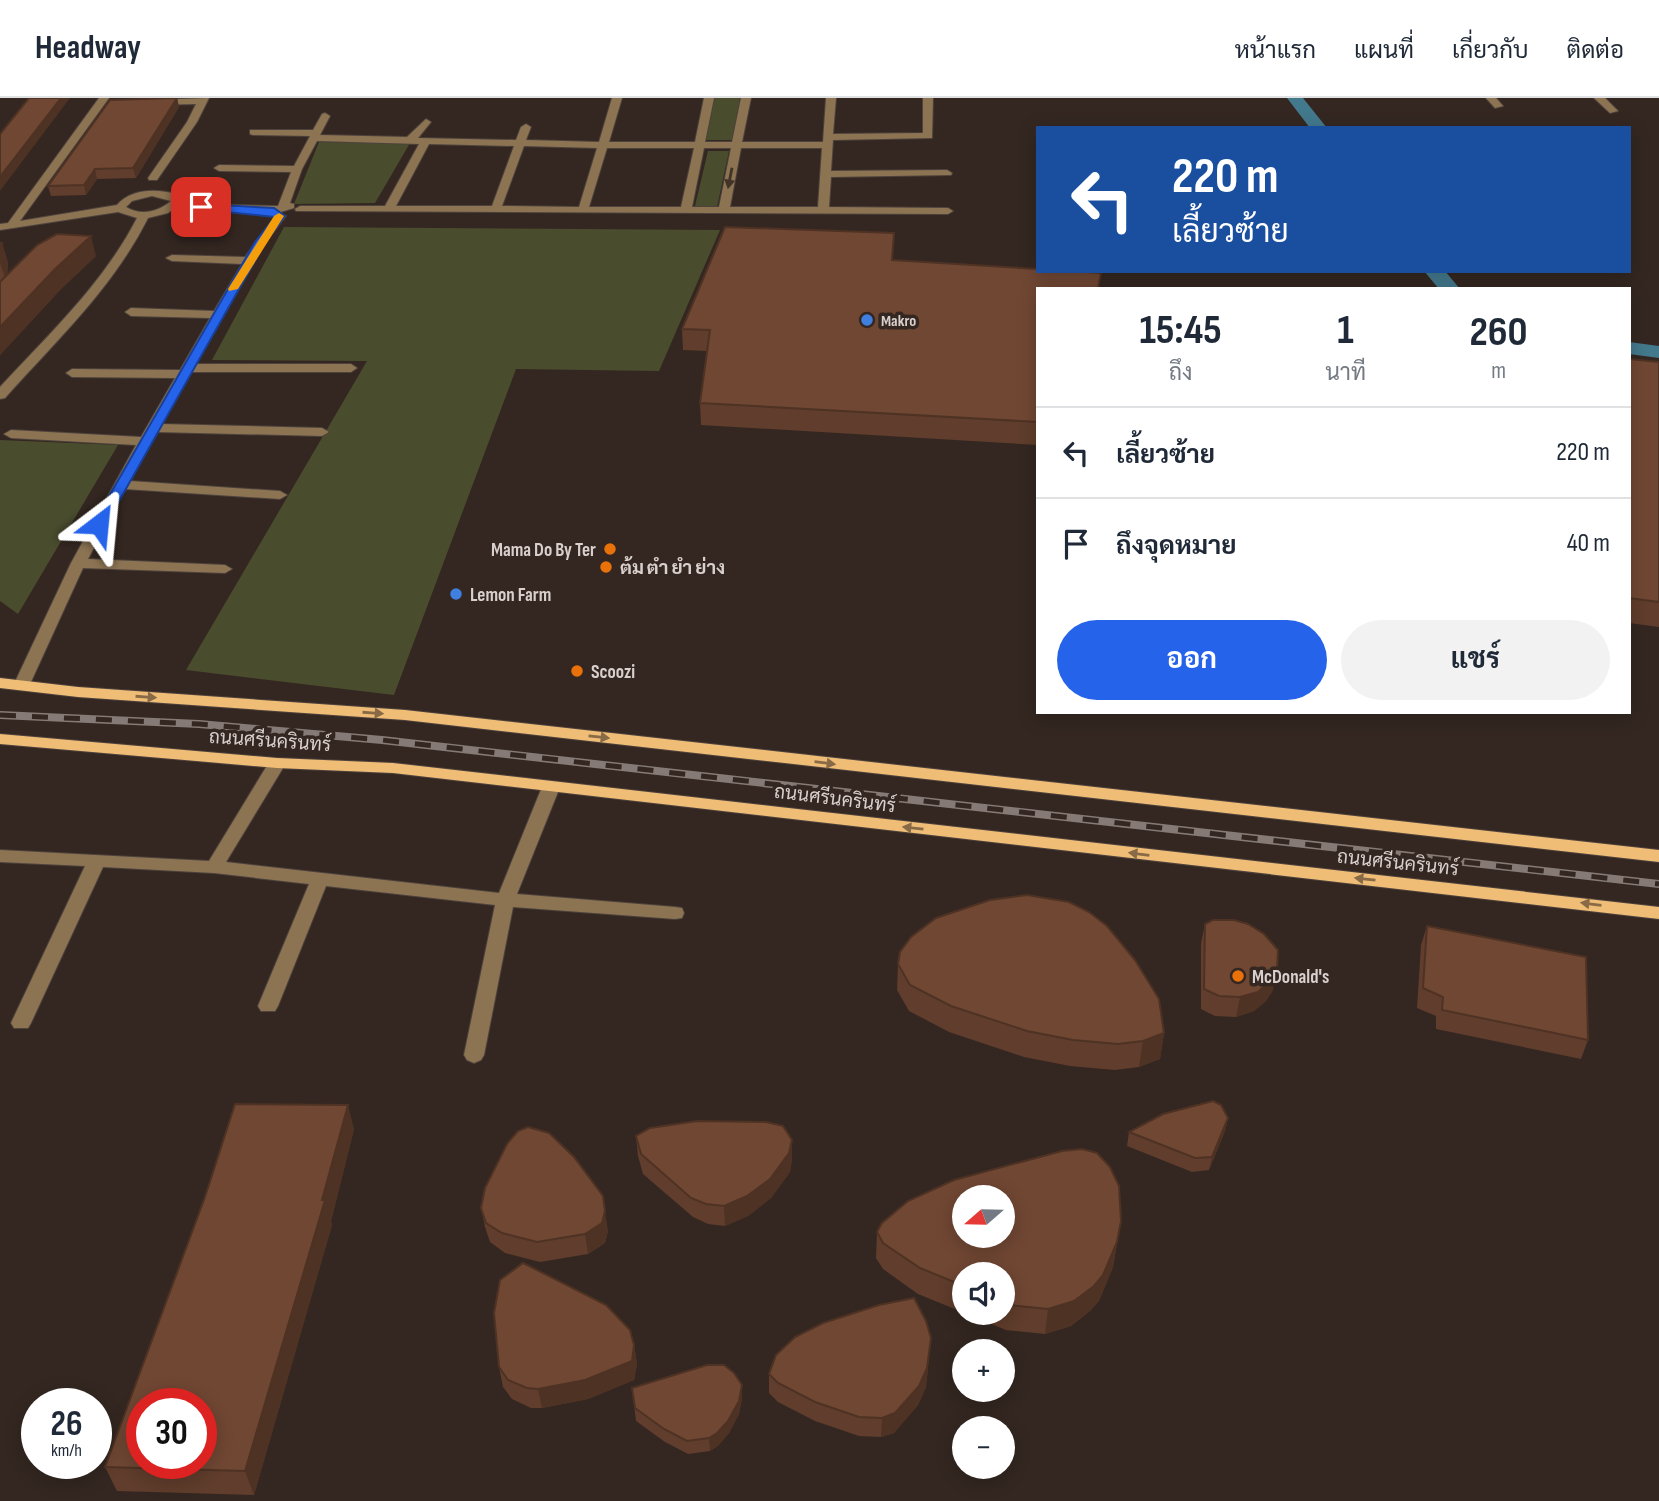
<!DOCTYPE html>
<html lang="th">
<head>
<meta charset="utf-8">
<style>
	:root { --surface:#fff; --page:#f2f2f3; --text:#1f2937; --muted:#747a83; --line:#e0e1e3; --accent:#2563eb }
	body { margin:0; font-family:"Sofia Sans Condensed",Sarabun,sans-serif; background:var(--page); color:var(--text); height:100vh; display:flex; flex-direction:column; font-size:26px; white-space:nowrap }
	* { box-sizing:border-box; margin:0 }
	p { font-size:23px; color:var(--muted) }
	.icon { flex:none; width:38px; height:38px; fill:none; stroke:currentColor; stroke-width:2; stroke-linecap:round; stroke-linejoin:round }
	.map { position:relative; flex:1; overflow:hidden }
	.details { position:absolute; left:1036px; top:189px; width:595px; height:427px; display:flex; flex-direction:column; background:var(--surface); border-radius:0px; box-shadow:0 4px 18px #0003 }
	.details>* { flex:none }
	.guide { position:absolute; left:1036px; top:28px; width:595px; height:147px; border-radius:0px; box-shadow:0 4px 18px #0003; background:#1a4fa0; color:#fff; overflow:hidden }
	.needle { width:46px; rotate:250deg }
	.fabs { position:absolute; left:952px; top:1087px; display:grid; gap:14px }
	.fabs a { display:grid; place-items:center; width:63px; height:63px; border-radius:50%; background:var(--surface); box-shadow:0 4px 18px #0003; font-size:35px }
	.speed { position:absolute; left:21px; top:1290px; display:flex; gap:14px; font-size:35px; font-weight:700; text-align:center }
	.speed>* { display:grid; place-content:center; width:91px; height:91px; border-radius:50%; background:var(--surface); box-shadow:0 4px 18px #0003; line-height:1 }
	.speed small { font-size:18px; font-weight:400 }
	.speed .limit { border:10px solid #d22; background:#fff; color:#111 }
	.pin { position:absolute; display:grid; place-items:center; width:60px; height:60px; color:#fff; margin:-30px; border-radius:14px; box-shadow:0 4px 10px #0006 }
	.me { position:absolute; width:77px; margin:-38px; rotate:29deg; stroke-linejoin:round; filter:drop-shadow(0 0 5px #0008) }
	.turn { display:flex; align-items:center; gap:24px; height:147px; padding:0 21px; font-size:32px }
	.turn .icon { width:91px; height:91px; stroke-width:2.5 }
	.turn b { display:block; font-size:49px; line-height:60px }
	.eta { display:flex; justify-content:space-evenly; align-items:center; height:119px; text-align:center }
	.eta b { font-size:42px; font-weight:700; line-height:49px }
	.cta { display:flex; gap:14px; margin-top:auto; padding:14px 21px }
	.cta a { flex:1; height:80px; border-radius:42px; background:var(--accent); color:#fff; font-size:28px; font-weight:700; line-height:80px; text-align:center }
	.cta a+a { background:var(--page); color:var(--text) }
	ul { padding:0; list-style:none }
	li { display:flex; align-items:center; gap:21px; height:91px; padding:0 21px; border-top:2px solid var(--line) }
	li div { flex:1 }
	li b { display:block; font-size:26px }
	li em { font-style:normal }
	header { display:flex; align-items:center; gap:42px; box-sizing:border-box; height:98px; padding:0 35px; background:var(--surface); border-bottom:2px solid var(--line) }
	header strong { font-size:33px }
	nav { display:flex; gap:38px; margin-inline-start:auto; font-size:24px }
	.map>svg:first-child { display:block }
	.green { fill:#4a4c2e }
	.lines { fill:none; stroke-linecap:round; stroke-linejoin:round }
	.canal { fill:#43798c; fill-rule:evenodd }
	.minor-casing { stroke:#4e423d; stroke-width:2 }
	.major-casing { stroke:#4e423d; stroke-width:2 }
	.minor { fill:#8c7453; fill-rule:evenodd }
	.major { fill:#efbd76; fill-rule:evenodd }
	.rail-casing { stroke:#857a75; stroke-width:8 }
	.rail { stroke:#342721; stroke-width:5; stroke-dasharray:16; stroke-linecap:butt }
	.wall { fill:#603d2c; fill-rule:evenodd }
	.shaded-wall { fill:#4e3224 }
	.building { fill:#704733; stroke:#4e3224; stroke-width:2; fill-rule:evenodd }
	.oneway { fill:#413328 }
	.oneway2 { fill:#886a47 }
	.route { fill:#2563eb; stroke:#184099; stroke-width:2 }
	.slow { fill:#f59e0b }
	.shop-dot { fill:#3f7fe0; stroke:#342721; stroke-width:2.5 }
	.food-dot { fill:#e8710a; stroke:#342721; stroke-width:2.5 }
	.labels { text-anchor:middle; stroke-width:7; stroke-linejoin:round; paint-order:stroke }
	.far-poi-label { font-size:16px; font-weight:bold; fill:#d9d0cd; stroke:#342721; text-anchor:start }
	.poi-label { font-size:19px; font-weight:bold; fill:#d9d0cd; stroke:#342721; text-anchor:start }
	.street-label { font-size:19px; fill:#d9d0cd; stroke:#342721 }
</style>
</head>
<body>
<header>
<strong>Headway</strong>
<nav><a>หน้าแรก</a><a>แผนที่</a><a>เกี่ยวกับ</a><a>ติดต่อ</a></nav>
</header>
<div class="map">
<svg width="1659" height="1403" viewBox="0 0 1659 1403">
	<rect width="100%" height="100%" fill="#342721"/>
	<path class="green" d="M 714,0 L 740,0 L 733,42 L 706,42 Z
		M 319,44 L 410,45 L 375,105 L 294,106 Z
		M 708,53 L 729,53 L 717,109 L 695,108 Z
		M 284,129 L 720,132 L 659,273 L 516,271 L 394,597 L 186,572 L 367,263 L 212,262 Z
		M 0,342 L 118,347 L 18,516 L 0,503 Z"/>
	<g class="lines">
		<path class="canal" d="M 1287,0 L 1303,0 L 1327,30 L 1310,30 Z
			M 1424,173 L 1445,173 L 1460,191 L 1439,191 Z
			M 1629,244 L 1659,248 L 1659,260 L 1629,256 Z"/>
		<defs>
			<path id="minor" d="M 99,0 L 109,0 L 20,123 L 117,107 C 132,90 156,91 177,96 L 182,104 L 168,115 L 148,120 C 113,190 56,243 5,300 L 0,301 L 0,289 C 49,236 103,186 137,120 L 118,114 L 0,132 L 0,126 L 8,125 ZM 152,98 L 171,103 C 158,114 141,118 126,109 L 132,103 Z
				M 209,0 L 197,24 L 157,82 L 149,82 L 148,80 L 187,24 L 196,6 L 154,7 L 149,4 L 151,2 Z
				M 612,0 L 622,0 L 609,44 L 695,44 L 704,0 L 714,0 L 705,44 L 732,44 L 741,0 L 751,0 L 742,44 L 823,44 L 826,0 L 836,0 L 833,36 L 923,35 L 923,0 L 933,0 L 932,40 L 833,42 L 831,73 L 947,72 L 952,75 L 951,77 L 831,79 L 829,109 L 948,110 L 953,113 L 948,116 L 296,113 L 295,111 L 300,108 L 385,108 L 419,46 L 317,43 L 302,71 L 290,105 L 294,106 L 294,110 L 274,116 L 201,112 L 196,109 L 201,106 L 278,108 L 291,74 L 219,73 L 214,70 L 219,67 L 294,68 L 310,38 L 253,37 L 250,36 L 250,32 L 313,32 L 322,16 L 325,15 L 330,18 L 320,37 L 407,39 L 426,21 L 431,24 L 418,40 L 516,42 L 521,29 L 526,26 L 531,29 L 526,42 L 599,44 ZM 429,46 L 514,48 L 492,108 L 396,108 ZM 524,48 L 597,50 L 579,109 L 502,108 ZM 607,50 L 694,50 L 681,109 L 589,109 ZM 704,50 L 731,50 L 719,109 L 692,109 ZM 741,50 L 822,50 L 818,109 L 730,109 Z
				M 1486,0 L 1496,0 L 1503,8 L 1495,10 Z
				M 1594,0 L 1605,0 L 1618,13 L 1610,15 Z
				M 277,116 L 286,118 L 265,145 L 196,266 L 351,266 L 357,270 L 351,274 L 191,274 L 161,326 L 322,330 L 329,334 L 322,338 L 157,334 L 130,383 L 280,393 L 287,397 L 280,401 L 125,391 L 88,461 L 225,467 L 232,471 L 225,475 L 83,470 L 30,586 L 28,589 L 16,589 L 14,586 L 71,465 L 136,347 L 11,340 L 4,336 L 11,332 L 141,339 L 175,280 L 72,279 L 66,275 L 72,271 L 180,272 L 210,220 L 131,218 L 125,214 L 131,210 L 214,213 L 242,166 L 172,163 L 166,160 L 172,157 L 245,159 Z
				M 277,660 L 286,665 L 226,764 L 499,795 L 542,689 L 551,683 L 560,689 L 517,796 L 675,809 L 682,810 L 684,815 L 682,820 L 675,821 L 513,809 L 484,957 L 481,962 L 474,965 L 467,962 L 464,957 L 495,807 L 326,788 L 278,908 L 275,913 L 261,913 L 258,908 L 309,786 L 214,775 L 103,769 L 31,925 L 28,930 L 14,930 L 11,925 L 85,768 L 0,764 L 0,752 L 209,763 L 271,661 Z"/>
			<path id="major" d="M 0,580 L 78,589 L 405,612 L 1659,752 L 1659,764 L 405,622 L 78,599 L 0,590 Z
				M 0,636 L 277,660 L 393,665 L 1659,809 L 1659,821 L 393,675 L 277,670 L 0,646 Z"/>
		</defs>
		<use href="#minor" class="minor-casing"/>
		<use href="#major" class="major-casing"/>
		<use href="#minor" class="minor"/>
		<use href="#major" class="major"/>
		<defs>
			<path id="rail" d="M 0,617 L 199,626 L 382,642 L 1659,786"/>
		</defs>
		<use href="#rail" class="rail-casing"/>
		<use href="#rail" class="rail"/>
	</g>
	<path class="wall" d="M 177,0 L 179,9 L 136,80 L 97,81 L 86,97 L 51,98 L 48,88 Z
		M 0,145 L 2,145 L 8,165 L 7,177 L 96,158 L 61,191 L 0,257 Z
		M 893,162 L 1038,191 L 1038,347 L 701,327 L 700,305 L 707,253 L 683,252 L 682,231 Z
		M 1629,261 L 1659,264 L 1659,529 L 1629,525 Z
		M 1205,826 L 1273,892 L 1266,903 L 1254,913 L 1236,919 L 1215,918 L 1201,911 L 1201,845 Z
		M 1427,828 L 1588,942 L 1581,961 L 1436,931 L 1436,918 L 1417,910 L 1421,847 Z
		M 898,866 L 1164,935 L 1160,961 L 1139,969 L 1115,972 L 1070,968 L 1024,959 L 949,934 L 909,913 L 897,892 Z
		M 1228,1020 L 1225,1033 L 1209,1072 L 1192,1074 L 1127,1048 L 1129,1034 Z
		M 354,1031 L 331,1123 L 332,1127 L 254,1397 L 117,1393 L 105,1369 Z
		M 636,1038 L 792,1042 L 792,1061 L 790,1074 L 771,1100 L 748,1118 L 725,1128 L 708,1126 L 693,1119 L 643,1076 L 638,1058 Z
		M 481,1110 L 608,1133 L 605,1145 L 588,1156 L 540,1164 L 505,1155 L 490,1144 L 485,1129 Z
		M 1121,1123 L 1113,1169 L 1099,1203 L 1090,1213 L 1071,1228 L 1045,1236 L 1006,1232 L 918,1196 L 883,1171 L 876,1160 L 877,1134 ZM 964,1176 L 1003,1176 L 1003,1214 L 964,1214 Z
		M 634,1247 L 637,1266 L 634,1282 L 588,1301 L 542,1310 L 531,1310 L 512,1301 L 503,1289 L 499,1269 Z
		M 929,1259 L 926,1289 L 918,1307 L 894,1335 L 881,1339 L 859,1338 L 815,1323 L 778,1304 L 769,1295 L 769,1276 Z
		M 742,1287 L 742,1300 L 739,1316 L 729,1335 L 718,1348 L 710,1353 L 688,1356 L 665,1344 L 636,1323 L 632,1290 Z"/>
	<path class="shaded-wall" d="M 61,0 L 70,0 L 0,93 L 0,79 Z
		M 177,0 L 179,9 L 136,80 L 133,70 Z
		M 95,71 L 97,81 L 86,97 L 84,87 Z
		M 91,138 L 96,158 L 61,191 L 0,257 L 0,229 L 55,171 Z
		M 2,145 L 8,165 L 7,186 L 0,165 Z
		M 1277,872 L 1273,892 L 1266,903 L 1254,913 L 1236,919 L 1240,899 Z
		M 1164,935 L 1160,961 L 1139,969 L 1143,943 Z
		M 348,1007 L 354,1031 L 331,1123 L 332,1127 L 254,1397 L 245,1373 L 322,1102 Z
		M 1228,1020 L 1225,1033 L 1209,1072 L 1212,1059 Z
		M 792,1042 L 792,1061 L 790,1074 L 771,1100 L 748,1118 L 725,1128 L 724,1108 Z
		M 605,1113 L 608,1133 L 605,1145 L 588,1156 L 585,1136 Z
		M 1117,1144 L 1113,1169 L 1099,1203 L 1090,1213 L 1071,1228 L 1045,1236 L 1048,1211 Z
		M 931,1240 L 926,1289 L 918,1307 L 894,1335 L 881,1339 L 882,1320 Z
		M 634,1247 L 637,1266 L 634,1282 L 588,1301 L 542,1310 L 538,1291 Z
		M 742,1287 L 742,1300 L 739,1316 L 729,1335 L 718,1348 L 710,1353 L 709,1340 Z"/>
	<path class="building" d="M 29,0 L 61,0 L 0,79 L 0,36 Z
		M 177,0 L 133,70 L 95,71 L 84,87 L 48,88 L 110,2 Z
		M 725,129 L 894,135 L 892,162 L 1038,171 L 1038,173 L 1073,173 L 1101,175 L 1098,191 L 1038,191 L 1038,324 L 700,305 L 710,232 L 682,231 Z
		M 57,136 L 91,138 L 55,171 L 0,229 L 0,184 L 37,147 Z
		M 0,145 L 2,145 L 0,165 Z
		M 1629,261 L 1659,264 L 1659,504 L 1629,500 Z
		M 1027,797 L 1069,804 L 1089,814 L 1107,828 L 1135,862 L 1159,901 L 1164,935 L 1143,943 L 1118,946 L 1073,942 L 1027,933 L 951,908 L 910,887 L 898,866 L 900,854 L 911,839 L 936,820 L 990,802 Z
		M 1213,822 L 1234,822 L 1248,826 L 1264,836 L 1278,852 L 1277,872 L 1270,883 L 1258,894 L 1240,899 L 1219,898 L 1204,891 L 1205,826 Z
		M 1427,828 L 1586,859 L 1588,942 L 1442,912 L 1443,899 L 1423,890 Z
		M 1213,1003 L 1221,1007 L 1228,1020 L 1212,1059 L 1195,1060 L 1129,1034 L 1163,1016 Z
		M 235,1006 L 348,1007 L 322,1102 L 325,1102 L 245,1373 L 105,1369 L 205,1099 ZM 142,1306 L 201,1306 L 201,1365 L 142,1365 Z
		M 697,1023 L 766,1024 L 783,1028 L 792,1042 L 789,1055 L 770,1081 L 747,1098 L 724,1108 L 706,1106 L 691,1100 L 641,1056 L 636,1038 L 650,1030 Z
		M 528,1029 L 549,1035 L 574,1059 L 603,1098 L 605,1113 L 602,1125 L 585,1136 L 537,1144 L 502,1135 L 486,1125 L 481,1110 L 485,1090 L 507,1046 L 518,1033 Z
		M 1082,1051 L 1097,1055 L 1110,1069 L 1119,1088 L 1121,1123 L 1117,1144 L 1103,1177 L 1094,1188 L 1074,1203 L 1048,1211 L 1009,1207 L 1003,1204 L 1003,1176 L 964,1176 L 964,1188 L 920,1170 L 883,1145 L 877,1134 L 882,1125 L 908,1103 L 954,1082 L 1062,1053 ZM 964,1099 L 1003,1099 L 1003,1138 L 964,1138 Z
		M 523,1165 L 606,1207 L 630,1232 L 634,1247 L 632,1263 L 585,1282 L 538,1291 L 527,1290 L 508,1282 L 499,1269 L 494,1215 L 500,1182 Z
		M 914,1200 L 926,1223 L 931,1240 L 927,1270 L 919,1288 L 895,1315 L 882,1320 L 859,1319 L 815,1304 L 778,1285 L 769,1276 L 776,1257 L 795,1239 L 823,1225 L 879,1207 Z
		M 707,1267 L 724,1267 L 734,1275 L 742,1287 L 739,1303 L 728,1323 L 717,1335 L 709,1340 L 687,1343 L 664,1331 L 635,1310 L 632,1290 Z"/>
	<defs><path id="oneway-solid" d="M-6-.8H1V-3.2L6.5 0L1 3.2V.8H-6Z" transform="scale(1.75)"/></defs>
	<use class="oneway" href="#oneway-solid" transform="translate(730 80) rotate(101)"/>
	<g class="oneway2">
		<use href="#oneway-solid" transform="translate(146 599) rotate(4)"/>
		<use href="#oneway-solid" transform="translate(373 615) rotate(4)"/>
		<use href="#oneway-solid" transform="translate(599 639) rotate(6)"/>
		<use href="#oneway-solid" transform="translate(825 665) rotate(7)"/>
		<use href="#oneway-solid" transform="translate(913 730) rotate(-174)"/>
		<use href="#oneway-solid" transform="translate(1139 756) rotate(-173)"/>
		<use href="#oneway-solid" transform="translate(1365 781) rotate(-174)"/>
		<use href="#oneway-solid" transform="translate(1591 806) rotate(-173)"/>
	</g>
	<path class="route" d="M 201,106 L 274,110 L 285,118 L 265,145 L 106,426 L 95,429 L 93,426 L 255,144 L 275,119 L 197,111 Z"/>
	<path class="slow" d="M 279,115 L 284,118 L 238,191 L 229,193 L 228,191 L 274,118 Z"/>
	<g class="shop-dot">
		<circle cx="867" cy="222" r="7"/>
		<circle cx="456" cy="496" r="7"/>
	</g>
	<g class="food-dot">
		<circle cx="610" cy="451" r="7"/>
		<circle cx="606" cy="469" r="7"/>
		<circle cx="577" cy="573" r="7"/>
		<circle cx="1238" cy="878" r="7"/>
	</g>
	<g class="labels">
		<g class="far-poi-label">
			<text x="881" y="228">Makro</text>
		</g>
		<g class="poi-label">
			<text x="596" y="458" text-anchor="end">Mama Do By Ter</text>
			<text x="620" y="476">ต้ม ตำ ยำ ย่าง</text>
			<text x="470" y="503">Lemon Farm</text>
			<text x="591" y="580">Scoozi</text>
			<text x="1252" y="885">McDonald's</text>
		</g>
		<g class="street-label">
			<text transform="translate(270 642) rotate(4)" y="7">ถนนศรีนครินทร์</text>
			<text transform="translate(835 700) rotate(7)" y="7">ถนนศรีนครินทร์</text>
			<text transform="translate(1398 764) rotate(6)" y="7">ถนนศรีนครินทร์</text>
		</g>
	</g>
</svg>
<div class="fabs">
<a><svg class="needle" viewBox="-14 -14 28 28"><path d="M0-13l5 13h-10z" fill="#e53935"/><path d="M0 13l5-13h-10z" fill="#747a83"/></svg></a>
<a><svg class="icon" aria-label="sound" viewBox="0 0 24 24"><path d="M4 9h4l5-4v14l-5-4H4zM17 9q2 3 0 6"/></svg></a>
<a>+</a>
<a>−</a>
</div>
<div class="speed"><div>26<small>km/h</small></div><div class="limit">30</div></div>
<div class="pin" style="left:201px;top:109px;background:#d93025"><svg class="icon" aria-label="arrive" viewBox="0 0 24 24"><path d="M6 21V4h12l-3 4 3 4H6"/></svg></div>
<svg class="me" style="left:99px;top:426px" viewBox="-20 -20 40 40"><path d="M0-17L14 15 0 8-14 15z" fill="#2563eb" stroke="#fff" stroke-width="4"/></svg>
<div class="guide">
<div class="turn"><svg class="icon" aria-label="left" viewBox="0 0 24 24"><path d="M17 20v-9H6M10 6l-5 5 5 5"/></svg><div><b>220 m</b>เลี้ยวซ้าย</div></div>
</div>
<section class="details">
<div class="eta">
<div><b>15:45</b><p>ถึง</p></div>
<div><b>1</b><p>นาที</p></div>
<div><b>260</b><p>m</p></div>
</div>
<ul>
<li><svg class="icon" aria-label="left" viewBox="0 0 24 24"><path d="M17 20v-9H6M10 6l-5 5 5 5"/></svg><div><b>เลี้ยวซ้าย</b></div><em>220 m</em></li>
<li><svg class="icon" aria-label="arrive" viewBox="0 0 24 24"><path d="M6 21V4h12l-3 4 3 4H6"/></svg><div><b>ถึงจุดหมาย</b></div><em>40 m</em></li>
</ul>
<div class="cta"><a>ออก</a><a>แชร์</a></div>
</section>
</div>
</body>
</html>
